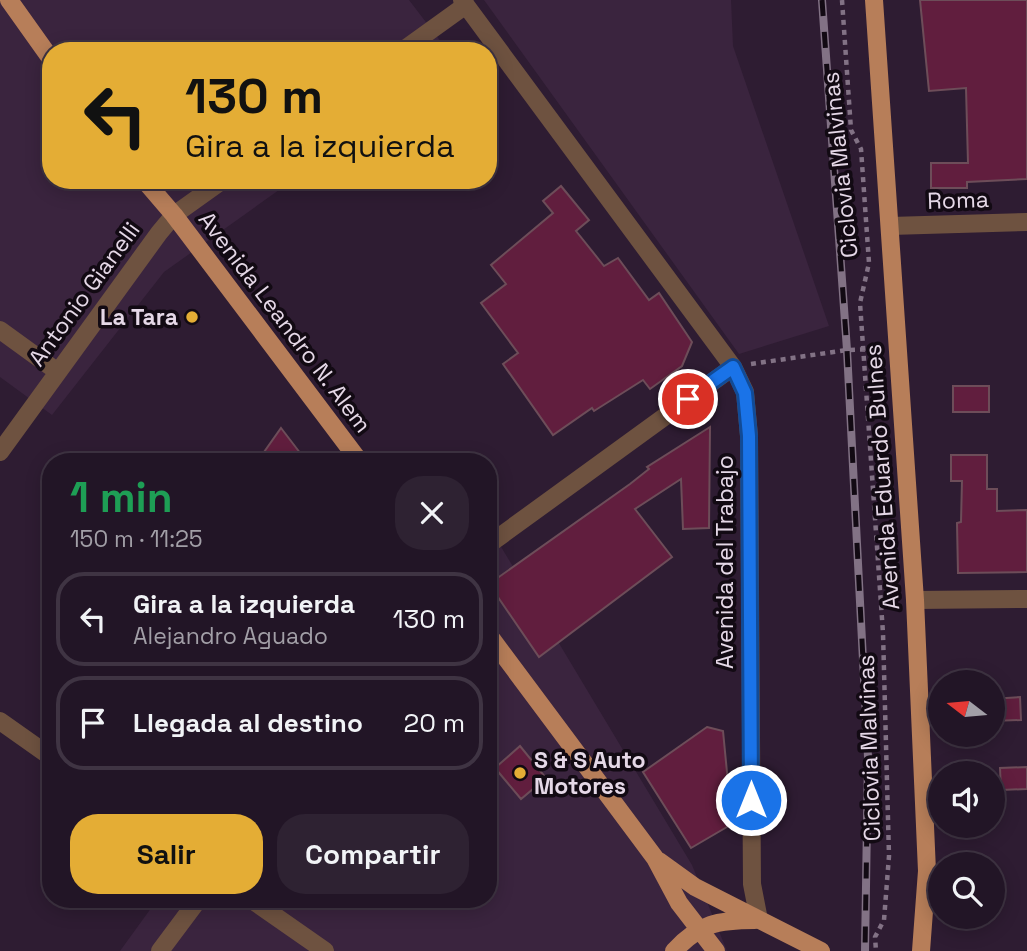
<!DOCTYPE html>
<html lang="es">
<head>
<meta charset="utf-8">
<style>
	:root { --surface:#221526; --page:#2e2232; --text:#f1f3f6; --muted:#a29fa7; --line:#3f3443; --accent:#e4ad35 }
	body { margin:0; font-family:"Space Grotesk",sans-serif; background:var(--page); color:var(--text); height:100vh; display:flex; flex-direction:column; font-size:26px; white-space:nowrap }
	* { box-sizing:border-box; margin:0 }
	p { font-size:23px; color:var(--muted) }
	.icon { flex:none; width:38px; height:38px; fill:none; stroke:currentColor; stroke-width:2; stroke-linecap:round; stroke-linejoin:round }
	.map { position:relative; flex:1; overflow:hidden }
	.sheet { position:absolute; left:42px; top:453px; width:455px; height:455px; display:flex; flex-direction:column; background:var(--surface); border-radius:28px; box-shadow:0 4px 18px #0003,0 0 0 2px var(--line) }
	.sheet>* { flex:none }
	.top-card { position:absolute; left:42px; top:42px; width:455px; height:147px; border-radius:28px; box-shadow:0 4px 18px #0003,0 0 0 2px var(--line); background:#e4ad35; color:#111; overflow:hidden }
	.needle { width:46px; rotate:286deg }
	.fabs { position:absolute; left:928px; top:670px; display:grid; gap:14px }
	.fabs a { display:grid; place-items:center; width:77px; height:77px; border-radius:50%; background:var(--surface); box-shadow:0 4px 18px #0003,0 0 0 2px var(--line); font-size:35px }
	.pin { position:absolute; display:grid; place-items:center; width:60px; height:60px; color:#fff; margin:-30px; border:4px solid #fff; border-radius:50%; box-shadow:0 2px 7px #0007 }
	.me { position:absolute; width:77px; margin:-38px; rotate:0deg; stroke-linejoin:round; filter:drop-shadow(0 0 5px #0008) }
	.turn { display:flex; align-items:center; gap:24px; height:147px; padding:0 28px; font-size:32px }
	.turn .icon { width:91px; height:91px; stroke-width:2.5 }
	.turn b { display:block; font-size:49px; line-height:60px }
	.round { display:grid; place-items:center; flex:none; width:74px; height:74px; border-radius:28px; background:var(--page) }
	.summary { display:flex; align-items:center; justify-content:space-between; height:119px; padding:0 28px }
	h1 { font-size:42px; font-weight:700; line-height:52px; color:#1e9e55 }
	.primary-button { display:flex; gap:14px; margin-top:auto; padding:14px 28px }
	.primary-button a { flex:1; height:80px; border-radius:28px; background:var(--accent); color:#111; font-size:28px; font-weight:700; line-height:80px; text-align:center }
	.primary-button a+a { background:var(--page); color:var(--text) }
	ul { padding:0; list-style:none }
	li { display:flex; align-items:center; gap:21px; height:94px; margin:0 14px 10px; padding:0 14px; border:4px solid var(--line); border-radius:28px }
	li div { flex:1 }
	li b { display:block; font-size:26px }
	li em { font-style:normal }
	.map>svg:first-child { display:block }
	.built { fill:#3a243e }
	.building { fill:#611e3e; stroke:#6d4d59; stroke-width:2 }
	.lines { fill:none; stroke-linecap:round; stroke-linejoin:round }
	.path { stroke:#827285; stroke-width:4.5; stroke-dasharray:5 5; stroke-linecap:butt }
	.minor { stroke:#6e5240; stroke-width:18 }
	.major { stroke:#b77e59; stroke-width:18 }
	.rail-casing { stroke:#827285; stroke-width:8 }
	.rail { stroke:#120a13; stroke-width:5; stroke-dasharray:16; stroke-linecap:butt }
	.route-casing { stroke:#114b97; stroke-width:18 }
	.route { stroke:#1a73e8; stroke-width:12 }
	.poi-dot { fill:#e4ad35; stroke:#120a13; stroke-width:2.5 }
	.labels { text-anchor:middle; stroke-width:7; stroke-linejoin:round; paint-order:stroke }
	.street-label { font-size:23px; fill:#e5d8e7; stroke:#120a13 }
	.poi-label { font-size:23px; font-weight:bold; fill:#e5d8e7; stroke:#120a13; text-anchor:end }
</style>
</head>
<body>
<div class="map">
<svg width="1027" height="951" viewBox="0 0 1027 951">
	<rect width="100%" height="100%" fill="#2e1c32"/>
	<path class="built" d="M 0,0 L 409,0 L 448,51 L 51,51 L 51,180 L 293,180 L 164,272 L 52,415 L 0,377 Z
		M 484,0 L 731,0 L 733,46 L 829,326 L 739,354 Z
		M 488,525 L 692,865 L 727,951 L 120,951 L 157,900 L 488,900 Z"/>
	<path class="building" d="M 920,0 L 1027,0 L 1027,179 L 967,182 L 967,188 L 931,188 L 931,163 L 968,163 L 966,88 L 929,91 Z
		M 561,186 L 589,220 L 576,231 L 604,266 L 618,258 L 649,300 L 659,293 L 692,342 L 682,366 L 650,389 L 643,380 L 594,411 L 592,408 L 553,435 L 503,364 L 518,353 L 481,303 L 506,284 L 491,265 L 553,213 L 543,201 Z
		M 953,386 L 989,386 L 989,412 L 953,412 Z
		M 710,427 L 709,528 L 683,529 L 681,479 L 635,509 L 672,557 L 539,657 L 489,584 L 630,484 L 649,469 L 647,467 Z
		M 281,428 L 307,462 L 257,462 Z
		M 951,455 L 987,455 L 987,489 L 997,489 L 997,511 L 1027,510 L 1027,572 L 958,573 L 957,523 L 961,522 L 962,481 L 951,481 Z
		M 1020,697 L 1021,720 L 992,721 L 992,699 Z
		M 707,727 L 723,731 L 732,824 L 691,848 L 643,772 Z
		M 520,746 L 546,778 L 521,799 L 495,768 Z
		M 1027,767 L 1027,789 L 1001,790 L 1000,768 Z"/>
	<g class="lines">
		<path class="path" d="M 842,0 L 851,130 L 861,149 L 869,263 L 860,303 L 883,633 L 889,856 L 884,920 L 875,937 L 876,951
			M 751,364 L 847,350 L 881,349"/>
		<path class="minor" d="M 462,0 L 733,367 L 745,392 L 749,436 L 752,884 L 759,920
			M 402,51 L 466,5
			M 890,226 L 1027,222
			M 0,330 L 58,372
			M 0,452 L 159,233 L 174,215 L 223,180
			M 488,545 L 733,367
			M 915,600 L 1027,599
			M 0,721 L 51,757
			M 252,900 L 325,951
			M 160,951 L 198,900"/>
		<path class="major" d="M 9,0 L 51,59
			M 874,0 L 915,600 L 927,871 L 921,951
			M 144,180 L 174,215 L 360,462
			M 488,634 L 655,858 L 679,903 L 716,951
			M 659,861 L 695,887 L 821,951
			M 674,951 C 700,923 718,920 755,920"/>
		<defs>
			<path id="rail" d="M 822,0 L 847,350 L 868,757 L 865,951"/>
		</defs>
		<use href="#rail" class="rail-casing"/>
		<use href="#rail" class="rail"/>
	</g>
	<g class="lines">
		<defs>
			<path id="route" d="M 688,399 L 733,367 L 745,393 L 749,436 L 751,800"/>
		</defs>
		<use href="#route" class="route-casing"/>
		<use href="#route" class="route"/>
	</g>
	<g class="poi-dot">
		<circle cx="192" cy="317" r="7"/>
		<circle cx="520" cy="773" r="7"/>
	</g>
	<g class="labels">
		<g class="street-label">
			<text transform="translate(840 165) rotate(-96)" y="8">Ciclovia Malvinas</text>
			<text transform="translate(958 200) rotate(-2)" y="8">Roma</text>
			<text transform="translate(84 294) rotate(-54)" y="8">Antonio Gianelli</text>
			<text transform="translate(285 322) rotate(53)" y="8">Avenida Leandro N. Alem</text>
			<text transform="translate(882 477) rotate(-94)" y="8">Avenida Eduardo Bulnes</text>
			<text transform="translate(725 562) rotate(-90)" y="8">Avenida del Trabajo</text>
			<text transform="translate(869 748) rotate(-92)" y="8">Ciclovia Malvinas</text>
		</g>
		<g class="poi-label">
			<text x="178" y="325">La Tara</text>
			<text x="534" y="768" text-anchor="start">S &amp; S Auto<tspan x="534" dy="26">Motores</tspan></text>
		</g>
	</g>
</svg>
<div class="fabs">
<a><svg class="needle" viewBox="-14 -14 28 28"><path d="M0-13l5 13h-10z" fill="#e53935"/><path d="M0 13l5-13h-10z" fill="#a29fa7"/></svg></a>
<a><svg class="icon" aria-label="sound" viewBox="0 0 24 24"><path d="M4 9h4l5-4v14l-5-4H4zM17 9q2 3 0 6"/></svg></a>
<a><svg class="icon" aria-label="search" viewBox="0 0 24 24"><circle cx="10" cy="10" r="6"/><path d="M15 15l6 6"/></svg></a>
</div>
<div class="pin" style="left:688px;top:399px;background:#d93025"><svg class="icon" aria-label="arrive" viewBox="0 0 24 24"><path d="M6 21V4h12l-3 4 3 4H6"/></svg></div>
<svg class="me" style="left:751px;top:800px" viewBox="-20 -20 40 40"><circle r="17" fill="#1a73e8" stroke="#fff" stroke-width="3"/><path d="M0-11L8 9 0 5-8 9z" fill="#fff"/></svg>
<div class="top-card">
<div class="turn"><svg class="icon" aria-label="left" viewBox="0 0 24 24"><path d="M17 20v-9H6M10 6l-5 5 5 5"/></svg><div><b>130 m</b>Gira a la izquierda</div></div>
</div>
<section class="sheet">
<div class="summary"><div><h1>1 min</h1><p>150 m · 11:25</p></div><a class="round"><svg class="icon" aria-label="close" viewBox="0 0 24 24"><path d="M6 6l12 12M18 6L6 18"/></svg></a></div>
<ul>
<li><svg class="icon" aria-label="left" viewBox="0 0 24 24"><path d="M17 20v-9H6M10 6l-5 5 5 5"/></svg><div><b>Gira a la izquierda</b><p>Alejandro Aguado</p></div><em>130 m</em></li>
<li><svg class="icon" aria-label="arrive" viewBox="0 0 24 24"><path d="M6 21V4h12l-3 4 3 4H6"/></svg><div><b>Llegada al destino</b></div><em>20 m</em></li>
</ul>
<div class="primary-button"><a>Salir</a><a>Compartir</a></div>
</section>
</div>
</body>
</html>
